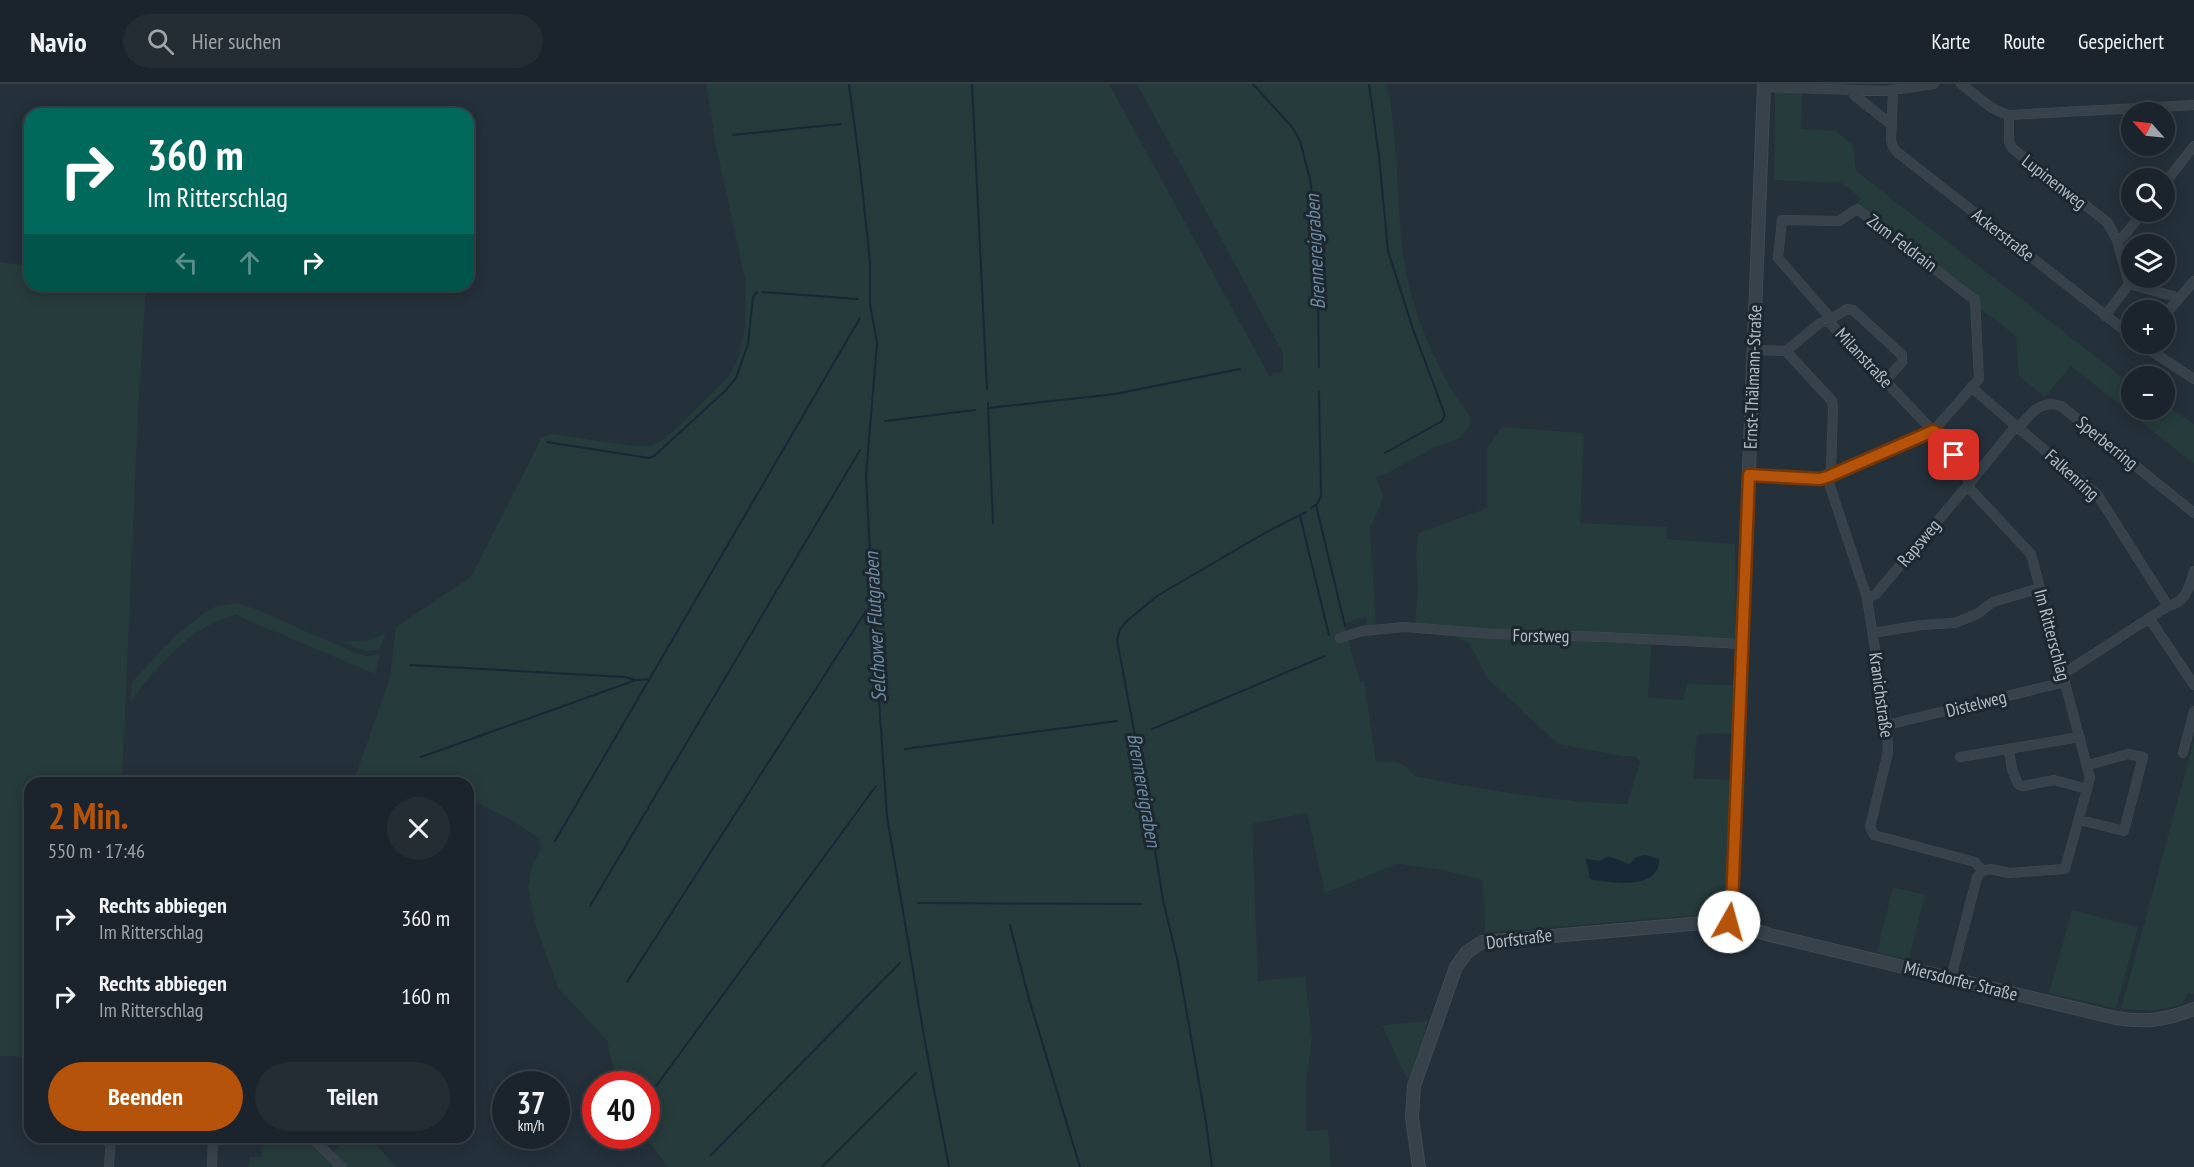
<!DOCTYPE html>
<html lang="de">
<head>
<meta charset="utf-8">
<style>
	:root { --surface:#1b242c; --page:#242c34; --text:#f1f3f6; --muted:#a0a4a9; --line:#394148; --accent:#b45309 }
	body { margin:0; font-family:"PT Sans Narrow",sans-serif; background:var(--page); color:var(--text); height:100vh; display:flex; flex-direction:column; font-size:22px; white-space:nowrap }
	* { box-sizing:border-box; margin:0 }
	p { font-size:20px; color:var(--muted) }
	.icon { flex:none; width:33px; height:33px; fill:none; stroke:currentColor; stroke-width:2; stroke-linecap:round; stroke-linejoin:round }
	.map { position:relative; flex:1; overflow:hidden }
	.drawer { position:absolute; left:24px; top:693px; width:450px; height:366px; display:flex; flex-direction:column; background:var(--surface); border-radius:18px; box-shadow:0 3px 15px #0003,0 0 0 2px var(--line) }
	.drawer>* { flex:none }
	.guide { position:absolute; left:24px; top:24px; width:450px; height:183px; border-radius:18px; box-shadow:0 3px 15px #0003,0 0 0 2px var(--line); background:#00695c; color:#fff; overflow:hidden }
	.needle { width:39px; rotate:297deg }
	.fabs { position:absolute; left:2121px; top:18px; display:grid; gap:12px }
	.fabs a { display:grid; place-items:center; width:54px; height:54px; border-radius:50%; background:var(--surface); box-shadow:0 3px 15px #0003,0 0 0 2px var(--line); font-size:30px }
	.speed { position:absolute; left:492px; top:987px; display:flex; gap:12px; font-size:30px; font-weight:700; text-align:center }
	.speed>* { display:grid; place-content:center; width:78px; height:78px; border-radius:50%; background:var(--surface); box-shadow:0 3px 15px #0003,0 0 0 2px var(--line); line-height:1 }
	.speed small { font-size:15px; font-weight:400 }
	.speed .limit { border:9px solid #d22; background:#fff; color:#111 }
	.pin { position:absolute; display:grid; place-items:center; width:51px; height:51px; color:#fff; margin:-26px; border-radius:12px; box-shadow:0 3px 9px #0006 }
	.me { position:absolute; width:66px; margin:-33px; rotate:7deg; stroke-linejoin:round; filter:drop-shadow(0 0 4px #0008) }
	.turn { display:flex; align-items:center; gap:21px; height:126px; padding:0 24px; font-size:27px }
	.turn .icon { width:78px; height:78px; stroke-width:2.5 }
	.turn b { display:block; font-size:42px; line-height:51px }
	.lanes { display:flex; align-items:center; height:57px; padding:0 24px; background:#0003; justify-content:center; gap:30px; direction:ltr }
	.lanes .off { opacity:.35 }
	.round { display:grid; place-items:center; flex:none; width:63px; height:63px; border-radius:32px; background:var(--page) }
	.headline { display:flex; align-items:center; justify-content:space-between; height:102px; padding:0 24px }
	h1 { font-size:36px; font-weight:700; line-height:45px; color:var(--accent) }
	.action { display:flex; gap:12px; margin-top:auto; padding:12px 24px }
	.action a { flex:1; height:69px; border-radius:36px; background:var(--accent); color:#fff; font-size:24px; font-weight:700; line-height:69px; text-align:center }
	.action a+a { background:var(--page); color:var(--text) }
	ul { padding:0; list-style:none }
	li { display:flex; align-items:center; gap:18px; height:78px; padding:0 24px }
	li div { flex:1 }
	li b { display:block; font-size:22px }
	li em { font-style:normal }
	header { display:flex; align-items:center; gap:36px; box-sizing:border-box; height:84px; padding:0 30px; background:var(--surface); border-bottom:2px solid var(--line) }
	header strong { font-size:28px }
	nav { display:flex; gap:33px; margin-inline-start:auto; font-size:21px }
	.search { width:420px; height:54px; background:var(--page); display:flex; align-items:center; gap:15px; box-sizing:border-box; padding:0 21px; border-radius:33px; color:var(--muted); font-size:22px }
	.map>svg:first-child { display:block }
	.green { fill:#263b3b }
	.water { fill:#182837 }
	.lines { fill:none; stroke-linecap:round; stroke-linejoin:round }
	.stream { stroke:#182837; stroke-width:2 }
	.minor-casing { stroke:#414b53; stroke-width:10 }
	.tertiary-casing { stroke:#414b53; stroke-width:14 }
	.minor { stroke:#38424b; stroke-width:9 }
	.tertiary { stroke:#38424b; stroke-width:12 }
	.route-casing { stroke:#753606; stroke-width:15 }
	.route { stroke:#b45309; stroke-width:10 }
	.labels { text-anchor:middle; stroke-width:6; stroke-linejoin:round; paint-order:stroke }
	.street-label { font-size:18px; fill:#b3bdc6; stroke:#1d272f }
	.water-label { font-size:20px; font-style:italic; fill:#6f8ba3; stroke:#1d272f }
</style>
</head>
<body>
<header>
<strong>Navio</strong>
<div class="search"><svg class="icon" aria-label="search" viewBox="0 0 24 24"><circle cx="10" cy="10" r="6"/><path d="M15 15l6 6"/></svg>Hier suchen</div>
<nav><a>Karte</a><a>Route</a><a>Gespeichert</a></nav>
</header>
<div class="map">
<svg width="2194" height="1083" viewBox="0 0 2194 1083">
	<rect width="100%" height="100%" fill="#24303a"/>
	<path class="green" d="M 706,0 L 1109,0 L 1270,293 L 1274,288 L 1283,289 L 1283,269 L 1137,0 L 1387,0 C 1402,70 1393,144 1412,213 C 1421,245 1435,276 1451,305 C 1457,316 1467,324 1471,336 L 1469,343 L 1460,354 L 1433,364 L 1388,389 L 1376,393 L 1383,411 L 1380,423 L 1370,443 L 1376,542 L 1367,544 L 1366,532 L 1344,540 L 1360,598 L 1364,597 L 1376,677 C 1391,676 1406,678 1415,692 C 1484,706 1557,718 1627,720 L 1640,678 L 1635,672 L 1621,672 L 1558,660 L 1487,594 L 1470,560 L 1434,542 L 1415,540 L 1418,505 L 1416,470 L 1418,449 L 1487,424 L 1487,365 L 1501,343 L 1584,349 L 1580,439 L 1667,443 L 1666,455 L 1735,460 L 1736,557 L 1652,552 L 1648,614 L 1683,616 L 1687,600 L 1734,601 L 1732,649 L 1697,650 L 1693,694 L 1730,696 L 1724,829 L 1485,849 L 1483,796 L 1437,785 L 1397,780 L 1325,809 L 1307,729 L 1252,740 L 1258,897 L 1305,892 L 1312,955 L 1306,999 L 1306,1047 L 1328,1046 L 1331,1083 L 668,1083 L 644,1052 L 646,1052 L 646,1000 L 617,1000 L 607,956 L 558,904 L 536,842 L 528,803 L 532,782 L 541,765 L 539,754 L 508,734 L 468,714 L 468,699 L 353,699 L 390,593 L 396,543 L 471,493 L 542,353 L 552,350 L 634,362 L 652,362 L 666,354 L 728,293 L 738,275 L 745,243 L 746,200 L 715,57 Z
		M 1775,7 L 1802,8 L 1801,45 L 1836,47 L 1853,61 L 1856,87 L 2131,300 L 2132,326 L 2164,326 L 2165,321 L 2194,340 L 2194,380 L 2071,282 L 2045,313 L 2019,292 L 2016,252 L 1979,224 L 1978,214 L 1856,120 L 1861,114 L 1842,99 L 1774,96 Z
		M 0,178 L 30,182 L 30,201 L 146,201 L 138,327 L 122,699 L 30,699 L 30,973 L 0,972 Z
		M 237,519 L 253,524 L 356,569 L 367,572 L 380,570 L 375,590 L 236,531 C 190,542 157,582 130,619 L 132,598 L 175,552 L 208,526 L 217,522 Z
		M 386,549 L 379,566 L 366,567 L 341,558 L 370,556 Z
		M 2194,656 L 2194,910 L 2189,909 L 2181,921 L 2153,927 L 2121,925 Z
		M 1893,803 L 1925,811 L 1909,876 L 1877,868 Z
		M 2072,826 L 2138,843 L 2116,925 L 2049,909 Z
		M 1428,937 L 1410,993 L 1406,993 L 1382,941 Z
		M 263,1053 L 304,1053 L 327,1075 L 347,1053 L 369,1053 L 397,1083 L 248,1083 L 249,1073 L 261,1073 Z"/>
	<path class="water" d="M 1645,771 L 1659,775 C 1660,807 1611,799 1590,795 L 1586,775 L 1600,777 L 1608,772 L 1629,780 L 1637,773 Z"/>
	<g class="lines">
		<path class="stream" d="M 849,0 L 860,83 L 870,178 L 870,220 L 877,259 L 866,391 L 874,545 L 887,732 L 925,958 L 949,1083
			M 972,0 L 987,306
			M 1253,0 L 1292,43 L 1300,57 L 1310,95 L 1317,149 L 1319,283
			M 1369,0 L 1379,72 L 1388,167 L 1413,245 L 1445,331 L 1442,337 L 1385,369
			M 733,51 L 841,40
			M 762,208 L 858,215
			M 988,319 L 993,439
			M 988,324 L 1115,310 L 1240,285
			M 885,337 L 975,326
			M 547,358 L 649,374 L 654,372 L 725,307 L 736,294 L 748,260 L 753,213 L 757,208
			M 1316,421 L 1345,542
			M 1311,424 L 1317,420 L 1321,412 L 1319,308
			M 1300,432 L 1329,551
			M 410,581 L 625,593 L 635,596
			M 1152,645 L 1325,572
			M 905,665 L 1117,637
			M 421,673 L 636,596 L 650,595
			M 555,757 L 860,234
			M 918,819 L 1142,820
			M 590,822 L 860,366
			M 1010,841 L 1029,915 L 1080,1083
			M 627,898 L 864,530
			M 648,1013 L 876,702
			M 711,1071 L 900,879
			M 822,1083 L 916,989
			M 1212,1083 L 1206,1038 L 1178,879 L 1163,816 L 1146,710 L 1117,556 L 1120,545 L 1128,536 L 1157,512 L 1263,450 L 1306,428"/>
		<defs>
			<path id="minor" d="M 1961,0 C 1978,12 1989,26 2009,31 L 2194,21
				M 1764,3 L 1885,7 L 1934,0
				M 1853,6 L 1854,11 L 1892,41
				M 1893,7 L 1891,56 L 1893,63 L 1897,68 L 2132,252
				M 2009,31 L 2009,57 L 2012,64 L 2107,138 L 2117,156
				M 2164,100 L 2194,62
				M 2129,200 L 2173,212 L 2178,216
				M 2105,232 L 2129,200 L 2117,156 L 2123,153 L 2143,128
				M 2164,232 L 2194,197
				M 2141,260 L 2194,295
				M 1754,266 L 1786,267 L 1820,239 L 1828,237 L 1933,347 L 1979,295 L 1975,216 L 1857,125 L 1839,137 L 1782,136 L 1778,174 L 1827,230 L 1828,237 L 1847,225 L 1853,226 L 1902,271 L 1902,278 L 1885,297
				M 1786,267 L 1832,317 L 1833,324 L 1831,385 L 1834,391
				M 1971,303 L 2016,342
				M 2018,344 C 2031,330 2040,315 2061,322 L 2194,429
				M 1749,391 L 1820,395 L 1827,393 L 1933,347 L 1939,350 L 1965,387 L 1971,406 L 2031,470 L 2090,694 L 2065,785 L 2009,789 L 1990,785 L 1983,787 L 1977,793 L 1951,894
				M 1827,393 L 1867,514 L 1887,641 L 1888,668 L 1870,743 L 1874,751 L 1975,778 L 1983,787
				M 1867,514 L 1876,510 L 1968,401 L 2016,342 L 2097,410 L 2168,522 L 2063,590
				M 2168,522 C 2186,518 2189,504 2194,487
				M 2149,534 L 2194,601
				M 1873,549 L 1921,541 L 1955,539 L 1977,530 L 1993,518 L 2040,504
				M 1340,554 L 1362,547 L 1405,543 L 1493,550 L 1605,553 L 1743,560
				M 1887,641 L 2065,598
				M 2009,665 L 2012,686 L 2018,700 L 2023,702 L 2054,696 L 2087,705
				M 2183,669 L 2194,627
				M 1960,673 L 2080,653
				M 2080,736 L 2124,747 L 2143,673 L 2128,670 L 2088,681
				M 311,1053 L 342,1083
				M 109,1083 L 111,1053
				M 212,1083 L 213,1053"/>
			<path id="tertiary" d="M 1729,838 L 1732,820 L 1764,0
				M 1419,1083 L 1412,1034 L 1414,1002 L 1456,883 L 1467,868 L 1482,858 L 1714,838 L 1729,838 L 1770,851 L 2116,934 C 2146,939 2165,936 2194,925"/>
		</defs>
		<use href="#minor" class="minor-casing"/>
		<use href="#tertiary" class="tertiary-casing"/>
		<use href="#minor" class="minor"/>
		<use href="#tertiary" class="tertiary"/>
	</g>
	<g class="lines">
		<defs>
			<path id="route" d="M 1729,838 L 1732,820 L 1749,391 L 1820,395 L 1827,393 L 1933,347 L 1939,350 L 1954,371"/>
		</defs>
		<use href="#route" class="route-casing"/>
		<use href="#route" class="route"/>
	</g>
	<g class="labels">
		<g class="street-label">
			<text transform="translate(2054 98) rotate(38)" y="6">Lupinenweg</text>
			<text transform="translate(2003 151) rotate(38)" y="6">Ackerstraße</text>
			<text transform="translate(1902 159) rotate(37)" y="6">Zum Feldrain</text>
			<text transform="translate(1864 274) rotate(47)" y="6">Milanstraße</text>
			<text transform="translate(1753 293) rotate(-88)" y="6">Ernst-Thälmann-Straße</text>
			<text transform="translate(2107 359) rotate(39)" y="6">Sperberring</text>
			<text transform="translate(2072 391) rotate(42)" y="6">Falkenring</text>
			<text transform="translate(1919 459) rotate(-50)" y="6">Rapsweg</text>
			<text transform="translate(2052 551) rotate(75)" y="6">Im Ritterschlag</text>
			<text transform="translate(1541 552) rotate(1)" y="6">Forstweg</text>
			<text transform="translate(1881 611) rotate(82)" y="6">Kranichstraße</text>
			<text transform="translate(1976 620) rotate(-14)" y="6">Distelweg</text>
			<text transform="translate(1519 855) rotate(-7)" y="6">Dorfstraße</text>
			<text transform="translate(1961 897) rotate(14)" y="6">Miersdorfer Straße</text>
		</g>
		<g class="water-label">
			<text transform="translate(1315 168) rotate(-93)" y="7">Brennereigraben</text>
			<text transform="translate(875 543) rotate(-93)" y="7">Selchower Flutgraben</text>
			<text transform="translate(1144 706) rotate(80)" y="7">Brennereigraben</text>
		</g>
	</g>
</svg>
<div class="fabs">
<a><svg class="needle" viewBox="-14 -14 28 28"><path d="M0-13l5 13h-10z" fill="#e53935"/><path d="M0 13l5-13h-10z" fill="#a0a4a9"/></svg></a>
<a><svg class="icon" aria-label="search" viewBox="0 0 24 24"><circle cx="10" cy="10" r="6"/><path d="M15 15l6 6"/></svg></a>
<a><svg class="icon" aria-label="layers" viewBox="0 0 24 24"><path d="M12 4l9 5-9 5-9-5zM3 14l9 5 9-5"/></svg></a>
<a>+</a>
<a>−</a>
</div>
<div class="speed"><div>37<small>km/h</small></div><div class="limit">40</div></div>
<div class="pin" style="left:1954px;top:371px;background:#d93025"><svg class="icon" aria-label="arrive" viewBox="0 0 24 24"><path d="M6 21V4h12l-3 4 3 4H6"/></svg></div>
<svg class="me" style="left:1729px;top:838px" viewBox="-20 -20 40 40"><circle r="19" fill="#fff"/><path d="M0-13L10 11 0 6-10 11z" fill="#b45309"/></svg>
<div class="guide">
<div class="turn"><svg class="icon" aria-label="right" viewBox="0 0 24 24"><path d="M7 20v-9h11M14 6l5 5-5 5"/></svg><div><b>360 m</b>Im Ritterschlag</div></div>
<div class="lanes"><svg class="icon off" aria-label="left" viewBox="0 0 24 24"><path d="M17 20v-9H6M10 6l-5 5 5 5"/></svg><svg class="icon off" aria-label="ahead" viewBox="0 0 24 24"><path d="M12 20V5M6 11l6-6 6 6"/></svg><svg class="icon" aria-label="right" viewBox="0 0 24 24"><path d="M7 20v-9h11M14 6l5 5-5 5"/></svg></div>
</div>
<section class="drawer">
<div class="headline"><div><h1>2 Min.</h1><p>550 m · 17:46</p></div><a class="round"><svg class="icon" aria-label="close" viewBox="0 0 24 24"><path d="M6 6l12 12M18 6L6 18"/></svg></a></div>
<ul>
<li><svg class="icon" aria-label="right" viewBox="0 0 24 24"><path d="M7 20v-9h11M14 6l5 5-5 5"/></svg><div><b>Rechts abbiegen</b><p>Im Ritterschlag</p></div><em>360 m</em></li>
<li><svg class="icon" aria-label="right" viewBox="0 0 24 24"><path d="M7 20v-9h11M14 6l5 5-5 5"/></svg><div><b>Rechts abbiegen</b><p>Im Ritterschlag</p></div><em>160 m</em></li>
</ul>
<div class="action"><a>Beenden</a><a>Teilen</a></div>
</section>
</div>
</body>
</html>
